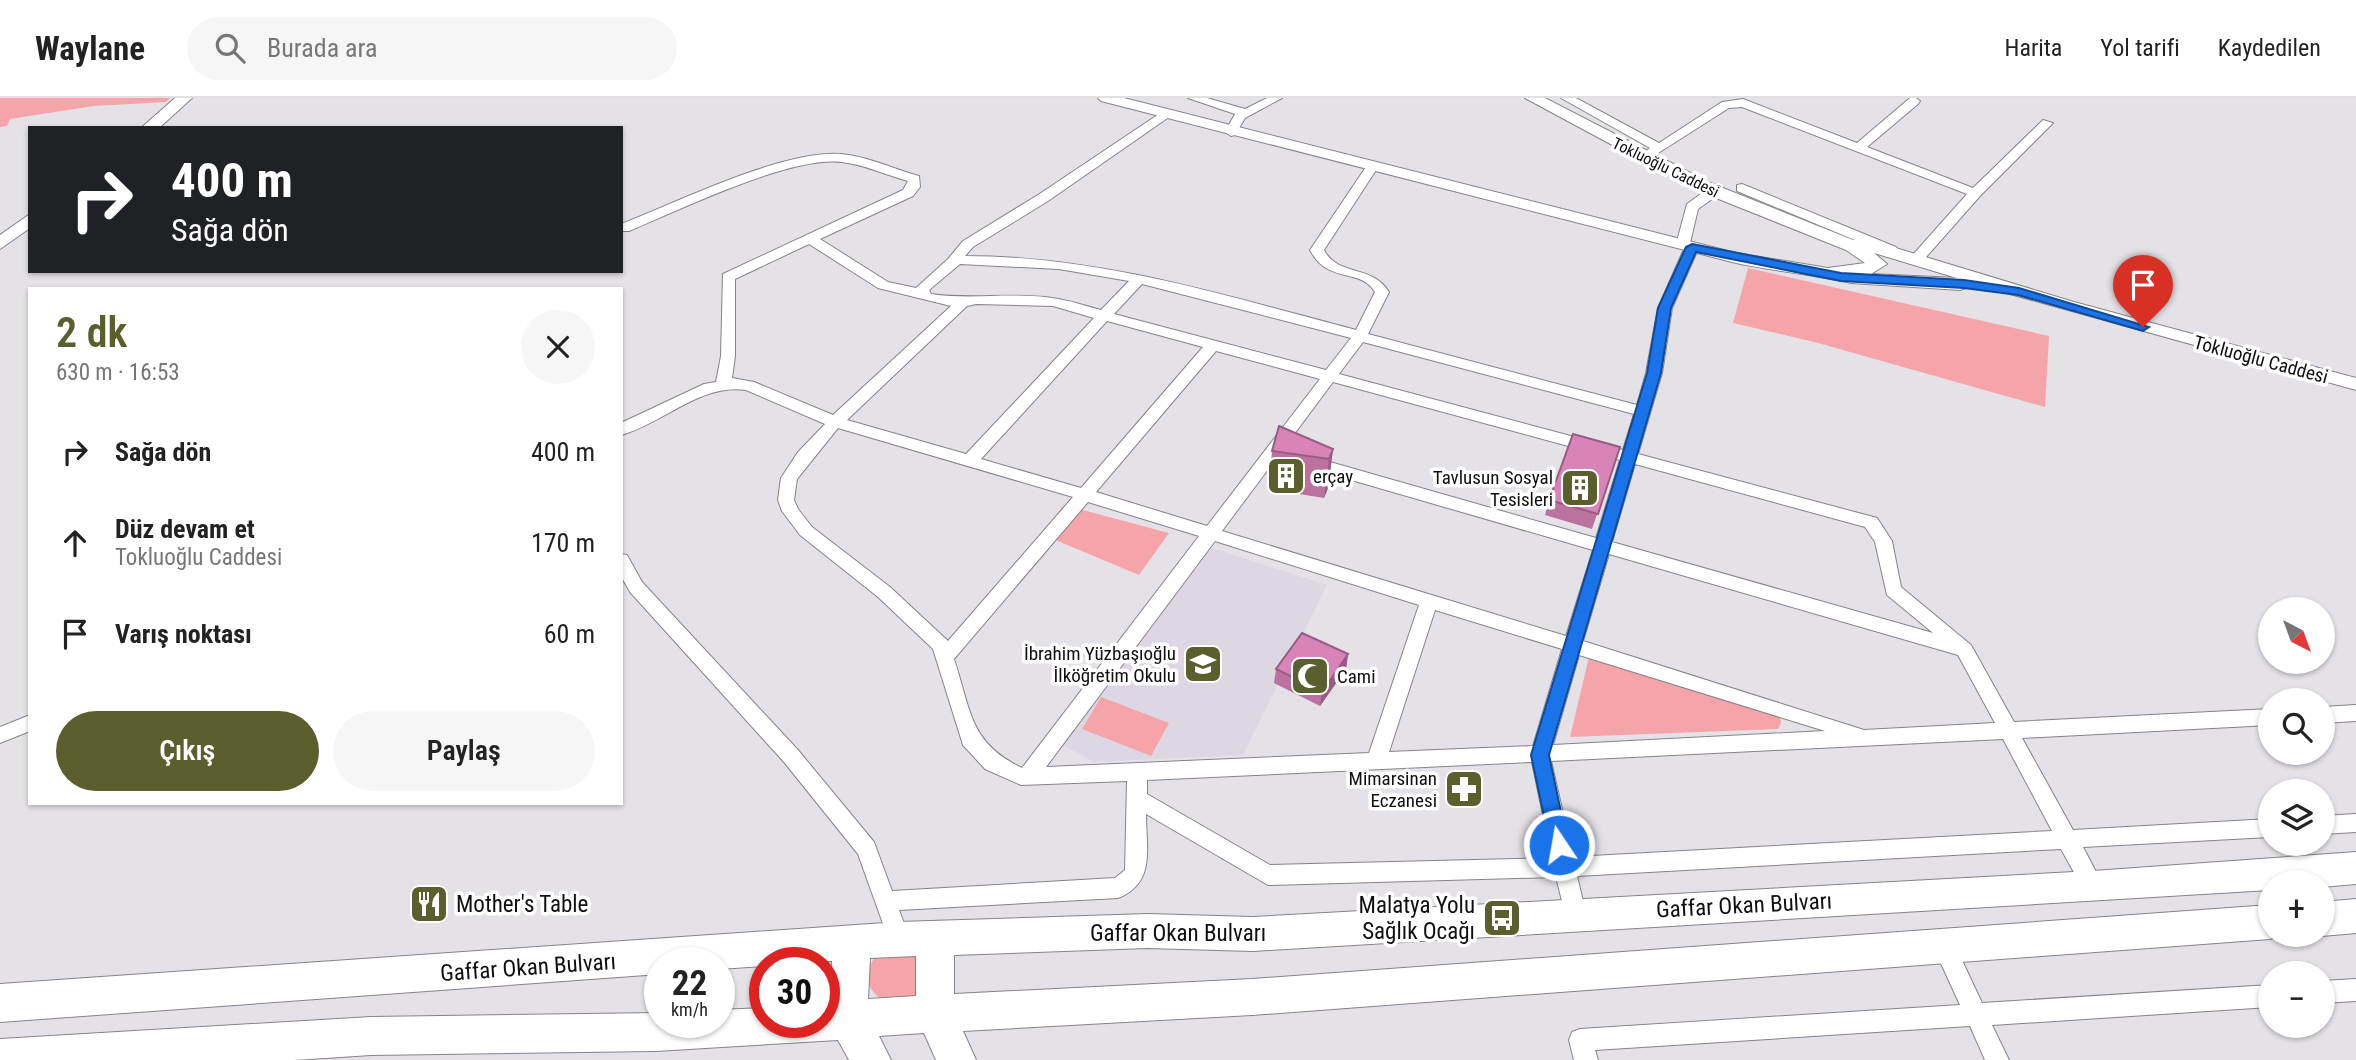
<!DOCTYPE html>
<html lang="tr">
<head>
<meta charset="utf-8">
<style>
	:root { --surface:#fff; --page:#f6f6f6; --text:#222; --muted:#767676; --line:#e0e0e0; --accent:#5a5f2d }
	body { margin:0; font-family:"Roboto Condensed",sans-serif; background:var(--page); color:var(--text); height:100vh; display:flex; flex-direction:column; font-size:26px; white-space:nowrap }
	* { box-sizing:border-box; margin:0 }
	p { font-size:23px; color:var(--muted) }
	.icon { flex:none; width:38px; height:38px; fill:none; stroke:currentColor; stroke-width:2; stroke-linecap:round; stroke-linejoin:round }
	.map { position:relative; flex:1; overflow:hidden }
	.drawer { position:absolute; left:28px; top:189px; width:595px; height:518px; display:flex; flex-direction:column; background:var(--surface); border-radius:0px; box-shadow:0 2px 5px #0004 }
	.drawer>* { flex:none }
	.top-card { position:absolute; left:28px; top:28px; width:595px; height:147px; border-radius:0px; box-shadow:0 2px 5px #0004; background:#202124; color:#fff; overflow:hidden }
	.needle { width:46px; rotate:139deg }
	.tools { position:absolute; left:2258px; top:499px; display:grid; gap:14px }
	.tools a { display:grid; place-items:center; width:77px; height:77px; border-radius:50%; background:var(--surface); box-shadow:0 2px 5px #0004; font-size:35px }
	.speed { position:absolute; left:644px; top:849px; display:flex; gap:14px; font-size:35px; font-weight:700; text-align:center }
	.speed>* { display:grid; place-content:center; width:91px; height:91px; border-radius:50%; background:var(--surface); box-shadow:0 2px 5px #0004; line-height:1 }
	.speed small { font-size:18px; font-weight:400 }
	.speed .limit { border:10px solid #d22; background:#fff; color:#111 }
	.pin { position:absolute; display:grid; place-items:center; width:60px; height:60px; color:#fff; margin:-72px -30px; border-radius:50% 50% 50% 0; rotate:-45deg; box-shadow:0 0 7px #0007 }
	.pin .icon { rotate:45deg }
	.me { position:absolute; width:77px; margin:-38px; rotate:348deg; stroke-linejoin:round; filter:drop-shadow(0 0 5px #0008) }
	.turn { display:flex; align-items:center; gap:24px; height:147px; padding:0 28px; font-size:32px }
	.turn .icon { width:91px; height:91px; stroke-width:2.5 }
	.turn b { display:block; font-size:49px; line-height:60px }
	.round { display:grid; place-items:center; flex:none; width:74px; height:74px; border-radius:37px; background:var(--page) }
	.headline { display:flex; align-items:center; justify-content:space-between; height:119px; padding:0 28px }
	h1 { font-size:42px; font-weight:600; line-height:52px; color:var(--accent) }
	.action { display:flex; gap:14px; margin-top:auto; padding:14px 28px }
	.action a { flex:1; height:80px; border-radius:42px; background:var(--accent); color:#fff; font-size:28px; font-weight:600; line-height:80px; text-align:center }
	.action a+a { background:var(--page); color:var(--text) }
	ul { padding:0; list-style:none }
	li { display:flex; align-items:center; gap:21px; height:91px; padding:0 28px }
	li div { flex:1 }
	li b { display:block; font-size:26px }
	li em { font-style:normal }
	header { display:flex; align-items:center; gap:42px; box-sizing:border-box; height:98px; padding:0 35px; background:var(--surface); border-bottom:2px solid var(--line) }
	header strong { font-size:33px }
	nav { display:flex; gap:38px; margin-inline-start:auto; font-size:24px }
	.search { width:490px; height:63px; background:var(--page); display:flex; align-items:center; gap:18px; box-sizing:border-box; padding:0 24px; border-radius:38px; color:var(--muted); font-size:26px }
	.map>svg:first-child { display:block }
	.built { fill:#ddd7e3 }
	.green { fill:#f5a5aa }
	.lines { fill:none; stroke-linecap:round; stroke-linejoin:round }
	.minor-casing { stroke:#868388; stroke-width:2 }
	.tertiary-casing { stroke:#868388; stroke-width:2 }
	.trunk-casing { stroke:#868388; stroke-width:2 }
	.minor { fill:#fff; fill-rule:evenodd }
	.tertiary { fill:#fff; fill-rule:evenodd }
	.trunk { fill:#fff; fill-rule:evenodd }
	.wall { fill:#bb729f }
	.shaded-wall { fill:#985c82 }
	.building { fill:#d984b9; stroke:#985c82; stroke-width:2 }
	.route { fill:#1a73e8; stroke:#114b97; stroke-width:2 }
	.labels { text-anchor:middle; stroke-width:7; stroke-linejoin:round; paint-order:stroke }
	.far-street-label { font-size:16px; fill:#0f0e10; stroke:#fff }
	.street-label { font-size:19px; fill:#0f0e10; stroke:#fff }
	.poi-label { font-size:19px; fill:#0f0e10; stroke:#fff; text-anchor:end }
	.near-poi-label { font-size:23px; fill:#0f0e10; stroke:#fff; text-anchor:start }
	.near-street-label { font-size:23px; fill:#0f0e10; stroke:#fff }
</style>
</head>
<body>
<header>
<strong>Waylane</strong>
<div class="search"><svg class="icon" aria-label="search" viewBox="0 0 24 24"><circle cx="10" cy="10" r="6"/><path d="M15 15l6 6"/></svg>Burada ara</div>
<nav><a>Harita</a><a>Yol tarifi</a><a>Kaydedilen</a></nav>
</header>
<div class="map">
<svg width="2356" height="962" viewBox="0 0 2356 962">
	<rect width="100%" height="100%" fill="#e4e2e7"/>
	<path class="built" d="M 1206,448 L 1327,487 L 1243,657 L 1094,664 L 1059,645 Z"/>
	<path class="green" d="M 0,0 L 170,0 L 166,4 L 94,8 L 10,21 L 7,28 L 0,29 Z
		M 1748,170 L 2049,238 L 2045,309 L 1818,245 L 1733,225 Z
		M 1064,407 L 1169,435 L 1139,477 L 1041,436 Z
		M 1589,559 L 1780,618 L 1781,625 L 1778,631 L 1570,639 Z
		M 1101,599 L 1169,625 L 1151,658 L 1082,631 Z
		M 918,850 L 917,896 L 913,899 L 881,901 C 863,888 865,871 878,855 Z"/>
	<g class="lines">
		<defs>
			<path id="minor" d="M 1188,0 L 1207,0 L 1245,11 L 1267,0 L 1282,0 L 1245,20 L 1235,37 L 1231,38 L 1225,34 L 1235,16 Z
				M 1561,0 L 1576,0 L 1659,45 L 1722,4 L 1743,1 L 1857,45 L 1910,0 L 1916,0 L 1920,3 L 1918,6 L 1867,49 L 1973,90 L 2043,22 L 2053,25 L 1980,98 L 1920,166 L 1910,166 L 1910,160 L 1967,96 L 1742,9 L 1729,10 L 1644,64 L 1638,60 L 1650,50 Z
				M 1165,12 L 1171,16 L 1169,19 L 1048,103 L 973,149 L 965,158 C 1100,158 1227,198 1356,232 L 1375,194 C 1360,169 1328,187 1310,152 L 1368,66 L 1372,65 L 1378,69 L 1324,152 C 1338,179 1372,166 1389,194 L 1368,236 L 1637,307 L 1646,275 L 1658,210 L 1684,151 L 1676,147 L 1687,106 L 1709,90 L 1719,90 L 1719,96 L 1698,111 L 1690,145 L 1699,149 L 1672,210 L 1662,275 L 1638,356 L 1877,420 L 1892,443 L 1901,489 L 1971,547 L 2014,624 L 2270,611 L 2270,627 L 2022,640 L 2073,732 L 2270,721 L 2270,739 L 2083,749 L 2104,789 L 2100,796 L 2093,799 L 2086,796 L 2061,751 L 1577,778 L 1586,816 L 1583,823 L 1575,826 L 1567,823 L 1556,779 L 1268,787 L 1146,716 C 1146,750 1156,785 1118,800 L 899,812 L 910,841 L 907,848 L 899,851 L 891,848 L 858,756 L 784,664 L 630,494 L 621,478 L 621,456 L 627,457 L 642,484 L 798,652 L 874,744 L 892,793 L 1115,780 L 1125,772 L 1127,683 L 1021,687 L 985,671 L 963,647 L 933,551 L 878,499 L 800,437 L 782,413 L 778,402 L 781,380 L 798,354 L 825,326 L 746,292 C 701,285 662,326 621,337 L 621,325 L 704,286 L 716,284 L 721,258 L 723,176 L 903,92 L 908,83 C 886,77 863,66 841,64 C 790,58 679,112 629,133 L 621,133 L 621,126 C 678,104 782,52 841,56 C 866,58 894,71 919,78 L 920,89 L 913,98 L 820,141 L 888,184 L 916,190 L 948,161 L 963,143 L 1038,97 ZM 809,146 L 878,190 L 951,208 L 833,317 L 754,284 L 732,280 L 735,258 L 735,181 ZM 960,166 L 1059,171 L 1129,183 L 1101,212 C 1085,208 1069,202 1052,200 C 1012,194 971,202 931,196 L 929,192 ZM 1142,186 L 1351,240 L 1326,272 L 1114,216 ZM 976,206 L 1053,208 L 1094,220 L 966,356 L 847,322 L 967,208 ZM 1107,223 L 1203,249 L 1081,390 L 981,361 ZM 1363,244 L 1634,316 L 1623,352 L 1339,276 ZM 1216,253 L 1320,281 L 1207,428 L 1096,394 ZM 1333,284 L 1620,362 L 1596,440 L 1309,358 L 1301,364 L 1303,368 L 1593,452 L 1566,538 L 1222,433 ZM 838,330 L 1073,399 L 948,543 L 890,489 L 812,429 L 798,411 L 794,402 L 797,381 ZM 1635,366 L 1865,429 L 1875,444 L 1887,497 L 1933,535 L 1612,444 ZM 1088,404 L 1199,438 L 1022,670 C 969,645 971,612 954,561 ZM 1215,443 L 1419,507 L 1369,655 L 1046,669 ZM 1609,456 L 1958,557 L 1995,625 L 1864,632 L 1583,543 ZM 1435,512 L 1562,551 L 1533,648 L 1389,654 ZM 1579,557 L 1825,633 L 1553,647 ZM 2003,641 L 2052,733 L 1573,759 L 1551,663 ZM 1532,664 L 1552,760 L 1270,767 L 1147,696 L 1147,682 Z
				M 1742,86 L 1896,149 L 1898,152 L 1896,155 L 1886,155 L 1737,93 L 1737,87 Z
				M 2356,607 L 2356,623 L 2322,625 L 2322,609 Z
				M 30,617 L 30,633 L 0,645 L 0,629 Z
				M 2356,716 L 2356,734 L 2322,736 L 2322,718 Z
				M 1944,838 L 1952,841 L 1982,905 L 2270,887 L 2270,909 L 1992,927 L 2009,962 L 1985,962 L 1970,928 L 1595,952 L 1598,962 L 1574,962 L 1569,942 L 1572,934 L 1580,931 L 1960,907 L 1933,848 L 1936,841 Z
				M 2356,881 L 2356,903 L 2322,905 L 2322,883 Z"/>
			<path id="tertiary" d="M 175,0 L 192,0 L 159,30 L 141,30 Z
				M 1098,0 L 1124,0 L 1736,155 L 1828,170 L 1865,165 L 1846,152 L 1696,92 L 1525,0 L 1545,0 L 1708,84 L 1853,142 L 1866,141 L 2074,204 L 2356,280 L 2356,292 L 1967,184 L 1966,190 L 1960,192 L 1851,185 C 1816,177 1774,173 1736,165 L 1101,3 ZM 1874,155 L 1957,180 L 1871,176 L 1887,166 Z
				M 30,116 L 30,130 L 0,151 L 0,137 Z"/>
			<path id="trunk" d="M 2356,754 L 2356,786 L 2322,789 L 2322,784 L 2270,784 L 2270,792 L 1253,853 L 1147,850 L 954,857 L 954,896 L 1252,881 L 2270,807 L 2270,836 L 2282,836 L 2270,841 L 1252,917 L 963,933 L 976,962 L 936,962 L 924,935 L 879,938 L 891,962 L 849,962 L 838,942 L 656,953 L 371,957 L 295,962 L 0,962 L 0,941 L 371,919 L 660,915 L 660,924 L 719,924 L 719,912 L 765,910 L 765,924 L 824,924 L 824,905 L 830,905 L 832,863 L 765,864 L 765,868 L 719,871 L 719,864 L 660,864 L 660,876 L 0,924 L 0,886 L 899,824 L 1147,816 L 1253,819 L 2093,773 ZM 916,858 L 916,898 L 868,901 L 870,860 Z
				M 2356,801 L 2356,835 L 2322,838 L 2318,836 L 2322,836 L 2322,804 Z"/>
		</defs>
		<use href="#minor" class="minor-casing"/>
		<use href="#tertiary" class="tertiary-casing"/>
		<use href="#trunk" class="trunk-casing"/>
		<use href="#minor" class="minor"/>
		<use href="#tertiary" class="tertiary"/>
		<use href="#trunk" class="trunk"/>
	</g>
	<path class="wall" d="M 1620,349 L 1592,431 L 1545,417 L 1549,402 Z
		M 1333,351 L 1328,390 L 1324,400 L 1269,391 L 1272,353 Z
		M 1348,556 L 1346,571 L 1320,608 L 1274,585 L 1276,571 Z"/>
	<path class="shaded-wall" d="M 1333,351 L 1328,390 L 1324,400 L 1329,361 Z
		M 1348,556 L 1346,571 L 1320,608 L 1322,594 Z"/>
	<path class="building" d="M 1279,328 L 1333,351 L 1329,361 L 1272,353 Z
		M 1573,336 L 1620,349 L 1598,416 L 1549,402 Z
		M 1302,535 L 1348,556 L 1322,594 L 1276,571 Z"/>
	<path class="route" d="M 1692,146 L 1841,175 L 1964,182 L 2019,190 L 2149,229 L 2143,233 L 2018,197 L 1964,190 L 1841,183 L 1696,154 L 1671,210 L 1661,275 L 1549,657 L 1568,747 L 1566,752 L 1559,755 L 1552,752 L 1550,747 L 1531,657 L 1647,275 L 1658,210 L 1686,149 Z"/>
	<defs>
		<symbol id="building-square" viewBox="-11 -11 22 22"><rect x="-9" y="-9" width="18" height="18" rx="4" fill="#5a5f2d" stroke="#fff"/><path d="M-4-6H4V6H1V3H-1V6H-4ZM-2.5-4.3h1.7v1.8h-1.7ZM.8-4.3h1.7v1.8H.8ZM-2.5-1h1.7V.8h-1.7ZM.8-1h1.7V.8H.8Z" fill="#fff"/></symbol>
		<symbol id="school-square" viewBox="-11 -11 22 22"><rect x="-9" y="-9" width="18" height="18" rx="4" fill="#5a5f2d" stroke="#fff"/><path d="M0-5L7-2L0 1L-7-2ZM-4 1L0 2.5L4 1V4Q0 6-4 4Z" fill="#fff"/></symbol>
		<symbol id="mosque-square" viewBox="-11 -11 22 22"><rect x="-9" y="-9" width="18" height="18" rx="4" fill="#5a5f2d" stroke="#fff"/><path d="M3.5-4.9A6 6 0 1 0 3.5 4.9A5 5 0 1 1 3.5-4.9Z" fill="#fff"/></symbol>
		<symbol id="pharmacy-square" viewBox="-11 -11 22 22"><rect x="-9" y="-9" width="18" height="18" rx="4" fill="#5a5f2d" stroke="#fff"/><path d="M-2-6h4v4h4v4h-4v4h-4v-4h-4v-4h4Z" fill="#fff"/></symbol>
		<symbol id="restaurant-square" viewBox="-11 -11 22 22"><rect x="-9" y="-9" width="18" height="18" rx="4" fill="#5a5f2d" stroke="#fff"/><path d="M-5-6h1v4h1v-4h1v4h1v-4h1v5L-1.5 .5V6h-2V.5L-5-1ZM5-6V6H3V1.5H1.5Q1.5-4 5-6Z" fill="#fff"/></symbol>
		<symbol id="bus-square" viewBox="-11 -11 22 22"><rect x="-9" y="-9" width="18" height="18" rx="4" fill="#5a5f2d" stroke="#fff"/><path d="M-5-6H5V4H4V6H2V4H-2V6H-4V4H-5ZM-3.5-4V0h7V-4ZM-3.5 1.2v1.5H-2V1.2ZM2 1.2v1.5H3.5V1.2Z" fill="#fff"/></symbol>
	</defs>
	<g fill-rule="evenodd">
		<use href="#building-square" x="1264" y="356" width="44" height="44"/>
		<use href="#building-square" x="1558" y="368" width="44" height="44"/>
		<use href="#school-square" x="1181" y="544" width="44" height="44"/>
		<use href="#mosque-square" x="1288" y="556" width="44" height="44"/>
		<use href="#pharmacy-square" x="1442" y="669" width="44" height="44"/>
		<use href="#restaurant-square" x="407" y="784" width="44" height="44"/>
		<use href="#bus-square" x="1480" y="798" width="44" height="44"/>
	</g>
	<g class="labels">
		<g class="far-street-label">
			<text transform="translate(1666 69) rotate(26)" y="6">Tokluoğlu Caddesi</text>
		</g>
		<g class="street-label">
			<text transform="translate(2261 261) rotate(15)" y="7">Tokluoğlu Caddesi</text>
		</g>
		<g class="poi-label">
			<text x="1313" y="385" text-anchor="start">erçay</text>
			<text x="1553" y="386">Tavlusun Sosyal<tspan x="1553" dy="22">Tesisleri</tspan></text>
			<text x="1176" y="562">İbrahim Yüzbaşıoğlu<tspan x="1176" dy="22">İlköğretim Okulu</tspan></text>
			<text x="1337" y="585" text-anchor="start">Cami</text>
			<text x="1437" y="687">Mimarsinan<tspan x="1437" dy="22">Eczanesi</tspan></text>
		</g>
		<g class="near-poi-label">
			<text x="456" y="814">Mother's Table</text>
			<text x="1475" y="815" text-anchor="end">Malatya Yolu<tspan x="1475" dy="26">Sağlık Ocağı</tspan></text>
		</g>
		<g class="near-street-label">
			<text transform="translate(1744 807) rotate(-3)" y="8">Gaffar Okan Bulvarı</text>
			<text x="1178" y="843">Gaffar Okan Bulvarı</text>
			<text transform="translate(528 869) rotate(-4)" y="8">Gaffar Okan Bulvarı</text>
		</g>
	</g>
</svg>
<div class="tools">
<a><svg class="needle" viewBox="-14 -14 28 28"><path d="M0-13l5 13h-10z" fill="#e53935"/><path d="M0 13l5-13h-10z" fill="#767676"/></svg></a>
<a><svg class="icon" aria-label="search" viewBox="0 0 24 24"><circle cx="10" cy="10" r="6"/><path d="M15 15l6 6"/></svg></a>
<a><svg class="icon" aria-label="layers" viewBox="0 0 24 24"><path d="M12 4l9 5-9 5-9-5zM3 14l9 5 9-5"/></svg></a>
<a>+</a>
<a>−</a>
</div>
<div class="speed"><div>22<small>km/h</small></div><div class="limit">30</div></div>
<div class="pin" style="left:2143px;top:229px;background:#d93025"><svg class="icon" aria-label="arrive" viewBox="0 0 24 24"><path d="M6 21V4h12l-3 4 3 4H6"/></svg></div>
<svg class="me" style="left:1559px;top:747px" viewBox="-20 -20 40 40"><circle r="17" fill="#1a73e8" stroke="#fff" stroke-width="3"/><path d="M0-11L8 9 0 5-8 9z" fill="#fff"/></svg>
<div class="top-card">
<div class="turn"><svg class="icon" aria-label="right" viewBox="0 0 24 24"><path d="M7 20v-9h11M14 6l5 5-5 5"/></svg><div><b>400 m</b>Sağa dön</div></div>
</div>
<section class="drawer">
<div class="headline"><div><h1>2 dk</h1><p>630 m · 16:53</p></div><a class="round"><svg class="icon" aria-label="close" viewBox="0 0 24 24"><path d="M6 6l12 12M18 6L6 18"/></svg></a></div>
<ul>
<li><svg class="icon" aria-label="right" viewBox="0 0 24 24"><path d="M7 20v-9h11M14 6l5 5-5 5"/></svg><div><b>Sağa dön</b></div><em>400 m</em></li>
<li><svg class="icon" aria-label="ahead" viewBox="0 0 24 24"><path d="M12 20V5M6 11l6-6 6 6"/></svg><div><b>Düz devam et</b><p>Tokluoğlu Caddesi</p></div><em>170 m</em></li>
<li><svg class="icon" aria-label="arrive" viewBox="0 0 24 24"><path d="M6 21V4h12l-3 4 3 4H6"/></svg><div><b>Varış noktası</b></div><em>60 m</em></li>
</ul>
<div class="action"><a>Çıkış</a><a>Paylaş</a></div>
</section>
</div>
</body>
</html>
